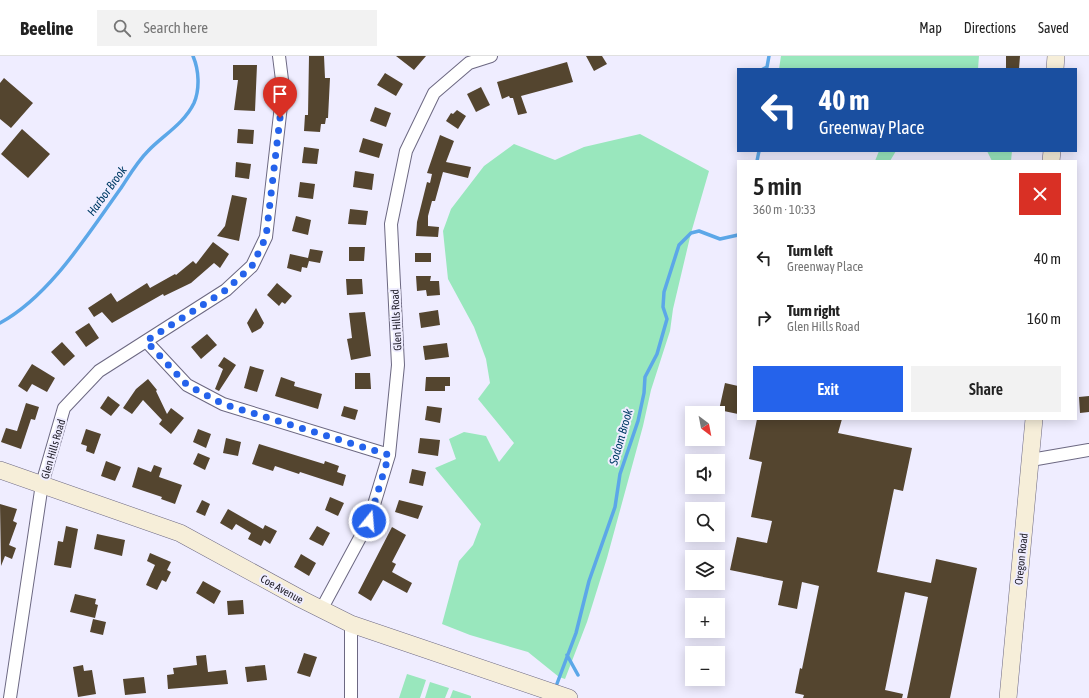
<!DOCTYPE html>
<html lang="en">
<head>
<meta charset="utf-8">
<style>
	:root { --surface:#fff; --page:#f2f2f2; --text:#222; --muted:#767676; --line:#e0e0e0; --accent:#2563eb }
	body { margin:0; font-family:"Asap Condensed",sans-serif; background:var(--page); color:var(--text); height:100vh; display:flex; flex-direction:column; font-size:15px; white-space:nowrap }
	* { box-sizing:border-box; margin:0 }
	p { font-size:13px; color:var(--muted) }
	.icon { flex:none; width:22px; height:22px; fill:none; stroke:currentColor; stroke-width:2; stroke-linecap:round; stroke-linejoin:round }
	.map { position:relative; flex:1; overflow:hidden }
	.sheet { position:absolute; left:737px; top:104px; width:340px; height:260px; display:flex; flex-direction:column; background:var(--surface); border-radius:0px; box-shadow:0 2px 10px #0003 }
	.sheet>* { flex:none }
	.banner { position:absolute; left:737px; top:12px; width:340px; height:84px; border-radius:0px; box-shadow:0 2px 10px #0003; background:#1a4fa0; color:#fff; overflow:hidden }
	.needle { width:26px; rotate:148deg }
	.controls { position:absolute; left:685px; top:350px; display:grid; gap:8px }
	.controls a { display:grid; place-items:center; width:40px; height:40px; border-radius:0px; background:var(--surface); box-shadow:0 2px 10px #0003; font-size:20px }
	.pin { position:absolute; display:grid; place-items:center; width:34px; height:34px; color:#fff; margin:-41px -17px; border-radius:50% 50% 50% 0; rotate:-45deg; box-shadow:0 0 4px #0007 }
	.pin .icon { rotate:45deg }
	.me { position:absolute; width:44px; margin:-22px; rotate:17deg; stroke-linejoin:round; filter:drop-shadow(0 0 3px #0008) }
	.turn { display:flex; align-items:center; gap:14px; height:84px; padding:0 16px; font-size:18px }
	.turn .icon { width:52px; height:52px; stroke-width:2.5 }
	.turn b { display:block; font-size:28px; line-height:34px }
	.round { display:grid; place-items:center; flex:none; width:42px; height:42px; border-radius:0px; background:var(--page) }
	.headline { display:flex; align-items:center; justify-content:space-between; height:68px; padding:0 16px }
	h1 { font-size:24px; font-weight:600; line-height:30px }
	.cta { display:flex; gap:8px; margin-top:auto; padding:8px 16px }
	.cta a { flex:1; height:46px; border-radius:0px; background:var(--accent); color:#fff; font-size:16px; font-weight:600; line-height:46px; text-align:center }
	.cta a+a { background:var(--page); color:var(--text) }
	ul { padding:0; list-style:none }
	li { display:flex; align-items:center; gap:12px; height:60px; padding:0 16px }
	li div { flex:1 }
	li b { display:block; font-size:15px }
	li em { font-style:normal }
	header { display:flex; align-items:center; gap:24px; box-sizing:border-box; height:56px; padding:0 20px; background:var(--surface); border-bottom:1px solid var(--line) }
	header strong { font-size:19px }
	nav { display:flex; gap:22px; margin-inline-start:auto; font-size:14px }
	.search { width:280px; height:36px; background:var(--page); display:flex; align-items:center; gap:10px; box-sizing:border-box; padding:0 14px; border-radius:0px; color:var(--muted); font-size:15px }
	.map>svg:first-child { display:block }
	.green { fill:#99e7bd }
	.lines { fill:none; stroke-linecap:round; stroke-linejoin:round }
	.stream { stroke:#5ca7e8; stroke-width:3.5 }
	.building { fill:#54452f }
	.street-casing { stroke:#6c6882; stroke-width:14 }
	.secondary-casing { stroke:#6c6882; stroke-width:18 }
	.street { stroke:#fff; stroke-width:12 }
	.secondary { stroke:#f6eed9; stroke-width:17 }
	.route { stroke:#2563eb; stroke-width:7; stroke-dasharray:0 12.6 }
	.labels { text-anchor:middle; stroke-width:4; stroke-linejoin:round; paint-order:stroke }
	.street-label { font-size:11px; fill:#25232e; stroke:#efedff }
	.water-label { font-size:12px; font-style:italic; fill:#003c66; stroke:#efedff }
</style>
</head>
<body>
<header>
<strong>Beeline</strong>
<div class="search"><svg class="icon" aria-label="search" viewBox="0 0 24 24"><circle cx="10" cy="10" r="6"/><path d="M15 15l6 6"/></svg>Search here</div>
<nav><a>Map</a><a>Directions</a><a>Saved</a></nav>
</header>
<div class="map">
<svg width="1089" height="642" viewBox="0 0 1089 642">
	<rect width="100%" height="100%" fill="#efedff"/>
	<path class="green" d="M 781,0 L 979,0 L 978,13 L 779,13 Z
		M 640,78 L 709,115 L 691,177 L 673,253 L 670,275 L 651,334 L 643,370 L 607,502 L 587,566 L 565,623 L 559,621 L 528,596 L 470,579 L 442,568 L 459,505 L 473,489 L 481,468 L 435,412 L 456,403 L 449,383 L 464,376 L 486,380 L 499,406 L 514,387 L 478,343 L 490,327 L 486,303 L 474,271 L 448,223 L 443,175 L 451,153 L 484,110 L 514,88 L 555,104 L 584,91 Z
		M 879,95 L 896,95 L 890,105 L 875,105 Z
		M 987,95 L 1012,95 L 1011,105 L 992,105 Z
		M 407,618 L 426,624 L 420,642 L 399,642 Z
		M 430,626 L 449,632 L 445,642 L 425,642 Z
		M 453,634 L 471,640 L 471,642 L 450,642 Z"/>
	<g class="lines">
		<path class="stream" d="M 763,13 L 767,11 L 769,0
			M 757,105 L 759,95
			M 0,267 C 50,240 88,178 121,132 C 129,120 137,106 148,95 C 162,80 184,68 194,47 C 200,33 199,14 193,0
			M 567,599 L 578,619
			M 555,633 L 576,577 L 589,525 L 615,451 L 620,418 L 638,365 L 644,337 L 645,321 L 657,298 L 667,263 L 663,251 L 664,236 L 679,189 L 691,177 L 699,175 L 720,183 L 738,179"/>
	</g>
	<path class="building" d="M 309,0 L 324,0 L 325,22 L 330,22 L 328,62 L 326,62 L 325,68 L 321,68 L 320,76 L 304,75 L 305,59 L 308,59 Z
		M 396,0 L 426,0 L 414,14 Z
		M 586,0 L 602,0 L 607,8 L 594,15 Z
		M 1006,0 L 1020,0 L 1019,13 L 1006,13 Z
		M 567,6 L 573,26 L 521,40 L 527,57 L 518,59 L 513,42 L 510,42 L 509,40 L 502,43 L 497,26 Z
		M 233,9 L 257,9 L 255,55 L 234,54 L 238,24 L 233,24 Z
		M 385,17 L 403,28 L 396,40 L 377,29 Z
		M 4,22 L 33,47 L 11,72 L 0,63 L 0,27 Z
		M 481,31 L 490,49 L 476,56 L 467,38 Z
		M 375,51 L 391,57 L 386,71 L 370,65 Z
		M 457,54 L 466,60 L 458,73 L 446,65 L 451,57 L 453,58 Z
		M 22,73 L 50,98 L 28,122 L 1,98 Z
		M 238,73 L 254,74 L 253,88 L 237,87 Z
		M 440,79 L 454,85 L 446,106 L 471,111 L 468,122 L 443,116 L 435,145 L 432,145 L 428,160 L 428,170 L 439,171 L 438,181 L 416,180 L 417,166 L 427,126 L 430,127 L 432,118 L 427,117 Z
		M 363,82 L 383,88 L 379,102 L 359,96 Z
		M 304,91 L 319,93 L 317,108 L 302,107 Z
		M 236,106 L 251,108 L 249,123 L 235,121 Z
		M 355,115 L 374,118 L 372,134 L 353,131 Z
		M 300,126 L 315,128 L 313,143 L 298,141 Z
		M 232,139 L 247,142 L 239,185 L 217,180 L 225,170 Z
		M 350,153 L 368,155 L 366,169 L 348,168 Z
		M 296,160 L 311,164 L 308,179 L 292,175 Z
		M 213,186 L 229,198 L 220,212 L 214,207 L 191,227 L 164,240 L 163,238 L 112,267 L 102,256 L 94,261 L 88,252 L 111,237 L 117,246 L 147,227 L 150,232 L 175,218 L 176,219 L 193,205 L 196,208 Z
		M 349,191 L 365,191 L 364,205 L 349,205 Z
		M 310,193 L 323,195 L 320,207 L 309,205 L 307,212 L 302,211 L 301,216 L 287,212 L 290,198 L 308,202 Z
		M 415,197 L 431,197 L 431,206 L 415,206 Z
		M 416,220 L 431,220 L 430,225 L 439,225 L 440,239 L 427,240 L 426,234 L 417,235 Z
		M 346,223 L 362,223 L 363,238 L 347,239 Z
		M 277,227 L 292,240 L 285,248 L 282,246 L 279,250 L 267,239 Z
		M 256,252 L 264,267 L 261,272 L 252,277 L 247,267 Z
		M 438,254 L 440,269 L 421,272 L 419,257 Z
		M 365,256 L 371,300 L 351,304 L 347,283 L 352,282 L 349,257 Z
		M 89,267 L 99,282 L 86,291 L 75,276 Z
		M 207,278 L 217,289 L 201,303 L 191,291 Z
		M 62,286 L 75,300 L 64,310 L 51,296 Z
		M 447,287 L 449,301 L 425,304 L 423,290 Z
		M 224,301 L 236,309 L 219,335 L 215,333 L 223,313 L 218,310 Z
		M 32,308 L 55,322 L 47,336 L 32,328 L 27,336 L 18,330 Z
		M 250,310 L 264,314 L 257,336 L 244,332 Z
		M 355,317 L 370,317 L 371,333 L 355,333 Z
		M 281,321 L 295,326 L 294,330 L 322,338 L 318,353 L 275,340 Z
		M 426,321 L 450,321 L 450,330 L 445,330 L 445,335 L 425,335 Z
		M 148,323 L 157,334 L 156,335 L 167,358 L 171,352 L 184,362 L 171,378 L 159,368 L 162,364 L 143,344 L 132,358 L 123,352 L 136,333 Z
		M 725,327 L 738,330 L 738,358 L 719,354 Z
		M 108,340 L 120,349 L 111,360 L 100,352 Z
		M 1089,340 L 1089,356 L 1080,357 L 1079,341 Z
		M 26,347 L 39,351 L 35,364 L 31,363 L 21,393 L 1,386 L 6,372 L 17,375 Z
		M 344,350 L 358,354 L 355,364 L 341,360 Z
		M 427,350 L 442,352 L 440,367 L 425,364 Z
		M 757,363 L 842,363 L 838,377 L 912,392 L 903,435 L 894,433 L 877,516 L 931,527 L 936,503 L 977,512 L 950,642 L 907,642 L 928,541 L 905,536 L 885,634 L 903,638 L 902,642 L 803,642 L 804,639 L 795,637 L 800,612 L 802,613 L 819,530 L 802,526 L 797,553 L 778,549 L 783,525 L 730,514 L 737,481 L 767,487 L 772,465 L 751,461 L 762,406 L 749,403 Z
		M 86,373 L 101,378 L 94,398 L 86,395 L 87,390 L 81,388 Z
		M 198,373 L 211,378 L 206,392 L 193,386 Z
		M 226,382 L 241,386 L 238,400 L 223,397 Z
		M 420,382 L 440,384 L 438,400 L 418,397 Z
		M 259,388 L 324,408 L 325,405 L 339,410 L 337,416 L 346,419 L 343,430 L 300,416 L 299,418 L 275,410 L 273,415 L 252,408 Z
		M 198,397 L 210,402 L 205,414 L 193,408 Z
		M 106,405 L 121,411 L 115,425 L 101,420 Z
		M 154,409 L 162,412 L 159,421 L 182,429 L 175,448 L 161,443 L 162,441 L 132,431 L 138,411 L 151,416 Z
		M 412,413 L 426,416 L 423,430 L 409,427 Z
		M 330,441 L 344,447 L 338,460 L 325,454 Z
		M 202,444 L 210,448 L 205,460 L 196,456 Z
		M 399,444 L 423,450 L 418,463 L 395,456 Z
		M 0,448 L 17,453 L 13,465 L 17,467 L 9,489 L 16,492 L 12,503 L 5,500 L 1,510 Z
		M 228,453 L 263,473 L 265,469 L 277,475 L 270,488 L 264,484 L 261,490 L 248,483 L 251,477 L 236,468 L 232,474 L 220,467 Z
		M 66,470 L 78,473 L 71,512 L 54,509 L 58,485 L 63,486 Z
		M 317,470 L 330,477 L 323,490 L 309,483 Z
		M 392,471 L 406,479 L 392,506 L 396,508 L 392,516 L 412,527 L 407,537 L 383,524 L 371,545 L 358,537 Z
		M 97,478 L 125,484 L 122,500 L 94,493 Z
		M 150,497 L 171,506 L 167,514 L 171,516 L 166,526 L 162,524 L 157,534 L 146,529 L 155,509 L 147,505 Z
		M 301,498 L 316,507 L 309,520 L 294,511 Z
		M 203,525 L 221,535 L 214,548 L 196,537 Z
		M 75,538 L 96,543 L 95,548 L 98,549 L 95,562 L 70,556 Z
		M 243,544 L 244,558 L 228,559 L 227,545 Z
		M 93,563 L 106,566 L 103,579 L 90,576 Z
		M 304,597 L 317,601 L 310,621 L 297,617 Z
		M 206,599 L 208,616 L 226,614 L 228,628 L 168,633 L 167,619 L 174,618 L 173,612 L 197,609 L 196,600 Z
		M 83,609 L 84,615 L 92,614 L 96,638 L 78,641 L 73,611 Z
		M 265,609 L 267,624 L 247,626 L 245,611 Z
		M 144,621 L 146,637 L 125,639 L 123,623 Z"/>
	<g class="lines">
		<defs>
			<path id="street" d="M 146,285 L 187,329 L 223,348 L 389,399
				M 1031,404 L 1089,394
				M 321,554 L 369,465 L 389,399 L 398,309 L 391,168 L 406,95 L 434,37 L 469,7 L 491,0
				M 10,642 L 42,428 L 64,352 L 99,315 L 226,234 L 252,210 L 266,181 L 283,32 L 279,0
				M 351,642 L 351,568"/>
			<path id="secondary" d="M 1055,13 L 1056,0
				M 1051,105 L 1052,95
				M 0,414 L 180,477 L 301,543 L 351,568 L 569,642
				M 1008,642 L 1034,363"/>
		</defs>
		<use href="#street" class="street-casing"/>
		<use href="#secondary" class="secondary-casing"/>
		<use href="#street" class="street"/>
		<use href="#secondary" class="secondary"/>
	</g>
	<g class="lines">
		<path class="route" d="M 280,62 L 266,181 L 252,210 L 226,234 L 146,285 L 187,329 L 223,348 L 389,399 L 369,465"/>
	</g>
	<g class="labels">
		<g class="street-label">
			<text transform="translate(396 264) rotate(-93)" y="4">Glen Hills Road</text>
			<text transform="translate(53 393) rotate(-74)" y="4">Glen Hills Road</text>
			<text transform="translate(1021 503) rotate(-84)" y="4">Oregon Road</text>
			<text transform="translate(282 533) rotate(29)" y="4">Coe Avenue</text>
		</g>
		<g class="water-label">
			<text transform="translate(107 135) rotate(-54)" y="4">Harbor Brook</text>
			<text transform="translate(621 381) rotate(-74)" y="4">Sodom Brook</text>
		</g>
	</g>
</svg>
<div class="controls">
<a><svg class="needle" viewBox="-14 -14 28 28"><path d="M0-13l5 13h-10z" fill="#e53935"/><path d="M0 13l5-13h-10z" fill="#767676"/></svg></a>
<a><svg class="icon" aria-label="sound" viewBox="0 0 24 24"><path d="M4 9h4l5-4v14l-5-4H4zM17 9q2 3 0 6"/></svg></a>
<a><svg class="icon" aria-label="search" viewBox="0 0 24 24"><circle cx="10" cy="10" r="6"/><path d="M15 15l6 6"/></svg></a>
<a><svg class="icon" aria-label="layers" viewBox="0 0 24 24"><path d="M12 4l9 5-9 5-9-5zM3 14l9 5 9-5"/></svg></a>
<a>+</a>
<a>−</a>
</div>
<div class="pin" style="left:280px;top:62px;background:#d93025"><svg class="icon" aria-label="arrive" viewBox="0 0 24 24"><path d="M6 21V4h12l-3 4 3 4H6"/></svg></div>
<svg class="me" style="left:369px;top:465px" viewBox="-20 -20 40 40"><circle r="17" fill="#2563eb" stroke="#fff" stroke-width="3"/><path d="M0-11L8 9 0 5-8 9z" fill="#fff"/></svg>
<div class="banner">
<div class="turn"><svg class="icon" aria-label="left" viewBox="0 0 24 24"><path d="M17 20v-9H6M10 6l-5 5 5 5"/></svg><div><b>40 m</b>Greenway Place</div></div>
</div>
<section class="sheet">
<div class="headline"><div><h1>5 min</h1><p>360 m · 10:33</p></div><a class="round" style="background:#d93025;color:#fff"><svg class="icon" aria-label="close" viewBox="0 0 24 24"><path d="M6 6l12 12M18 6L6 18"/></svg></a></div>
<ul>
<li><svg class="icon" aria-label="left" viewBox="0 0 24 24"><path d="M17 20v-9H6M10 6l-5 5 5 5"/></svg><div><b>Turn left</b><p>Greenway Place</p></div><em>40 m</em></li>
<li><svg class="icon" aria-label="right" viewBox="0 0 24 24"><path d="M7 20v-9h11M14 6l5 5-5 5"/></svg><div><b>Turn right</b><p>Glen Hills Road</p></div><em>160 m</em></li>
</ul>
<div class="cta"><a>Exit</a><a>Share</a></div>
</section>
</div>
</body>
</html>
